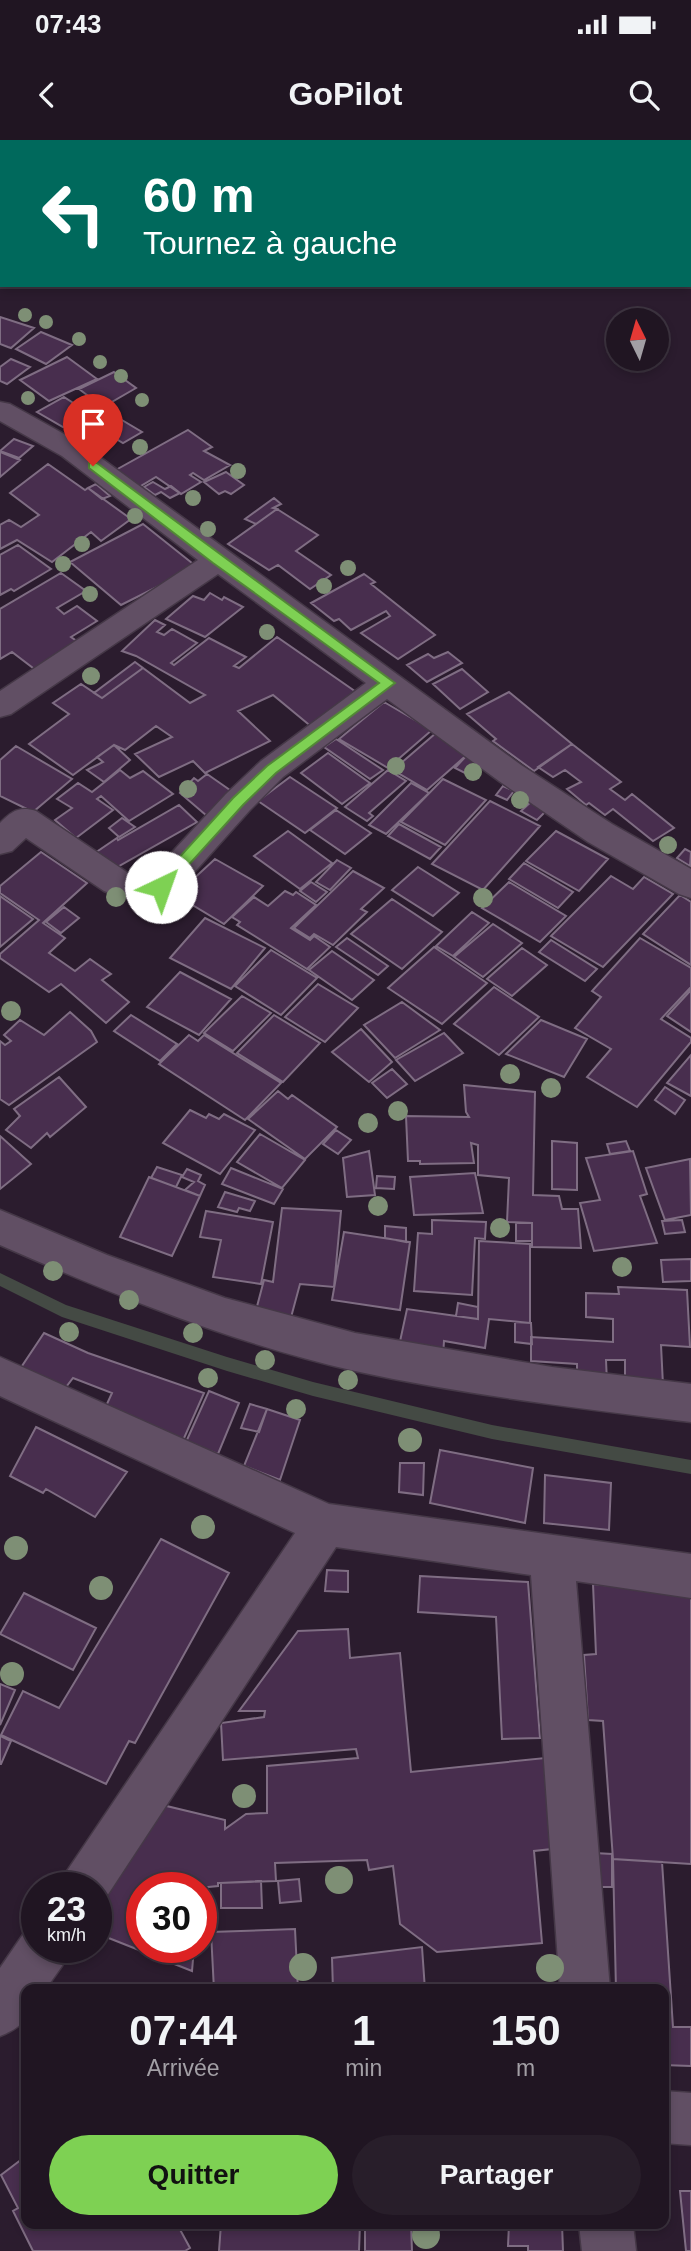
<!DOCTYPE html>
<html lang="fr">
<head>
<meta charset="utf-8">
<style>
	:root { --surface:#201522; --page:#281e2a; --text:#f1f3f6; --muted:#a29fa5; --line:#3d3440; --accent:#7ed153 }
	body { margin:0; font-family:Helvetica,sans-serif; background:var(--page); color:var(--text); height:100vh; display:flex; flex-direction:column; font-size:26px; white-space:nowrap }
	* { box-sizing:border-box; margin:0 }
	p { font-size:23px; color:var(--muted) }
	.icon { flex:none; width:38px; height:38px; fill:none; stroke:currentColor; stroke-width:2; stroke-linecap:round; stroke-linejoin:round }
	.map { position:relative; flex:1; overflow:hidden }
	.sheet { position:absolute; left:21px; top:1844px; width:648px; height:245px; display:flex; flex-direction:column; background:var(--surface); border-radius:14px; box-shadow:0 4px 10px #0003,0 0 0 2px var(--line) }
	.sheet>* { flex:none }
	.top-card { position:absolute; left:0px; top:0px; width:691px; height:147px; box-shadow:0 4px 10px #0003,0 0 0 2px var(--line); background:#00695c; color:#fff; overflow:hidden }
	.needle { width:46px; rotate:355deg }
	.tools { position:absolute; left:606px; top:168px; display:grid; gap:14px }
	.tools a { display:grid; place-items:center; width:63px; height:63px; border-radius:50%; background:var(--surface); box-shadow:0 4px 10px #0003,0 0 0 2px var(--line); font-size:35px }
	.speed { position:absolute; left:21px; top:1732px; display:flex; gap:14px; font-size:35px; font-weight:700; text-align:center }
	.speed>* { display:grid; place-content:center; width:91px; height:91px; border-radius:50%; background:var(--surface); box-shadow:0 4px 10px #0003,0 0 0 2px var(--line); line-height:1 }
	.speed small { font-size:18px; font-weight:400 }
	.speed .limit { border:10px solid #d22; background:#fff; color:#111 }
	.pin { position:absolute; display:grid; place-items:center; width:60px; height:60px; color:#fff; margin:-72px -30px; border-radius:50% 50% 50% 0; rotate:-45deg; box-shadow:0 0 7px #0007 }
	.pin .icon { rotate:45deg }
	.me { position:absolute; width:77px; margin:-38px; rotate:42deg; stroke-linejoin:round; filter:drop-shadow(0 0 5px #0008) }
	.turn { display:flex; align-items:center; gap:24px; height:147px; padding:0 28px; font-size:32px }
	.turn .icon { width:91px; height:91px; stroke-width:2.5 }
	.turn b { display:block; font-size:49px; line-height:60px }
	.eta { display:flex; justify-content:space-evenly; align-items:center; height:119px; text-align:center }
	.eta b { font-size:42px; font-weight:700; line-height:49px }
	.button { display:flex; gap:14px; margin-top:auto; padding:14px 28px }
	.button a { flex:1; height:80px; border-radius:42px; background:var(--accent); color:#111; font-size:28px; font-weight:700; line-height:80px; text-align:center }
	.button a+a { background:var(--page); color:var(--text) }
	.status { display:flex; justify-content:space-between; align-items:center; height:49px; padding:0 35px; background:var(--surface); direction:ltr }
	.status svg { height:19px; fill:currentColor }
	header { display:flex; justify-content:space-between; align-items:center; height:91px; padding:0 28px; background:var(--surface); font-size:32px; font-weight:700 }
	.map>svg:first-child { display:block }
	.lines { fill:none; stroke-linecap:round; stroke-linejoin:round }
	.stream { fill:#444a44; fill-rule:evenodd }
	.building { fill:#482e4e; stroke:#7f6d83; stroke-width:2 }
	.minor-casing { stroke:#453847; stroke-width:3 }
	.minor { fill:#614f64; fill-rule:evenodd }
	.tree { fill:#7e8f75 }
	.route { fill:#7ed153; stroke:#528836; stroke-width:2 }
</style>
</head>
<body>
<div class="status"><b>07:43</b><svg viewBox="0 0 49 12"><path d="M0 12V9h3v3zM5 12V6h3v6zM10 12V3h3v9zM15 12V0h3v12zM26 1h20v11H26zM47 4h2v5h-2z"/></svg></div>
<header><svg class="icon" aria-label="back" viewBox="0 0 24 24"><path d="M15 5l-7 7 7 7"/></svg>GoPilot<svg class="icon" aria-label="search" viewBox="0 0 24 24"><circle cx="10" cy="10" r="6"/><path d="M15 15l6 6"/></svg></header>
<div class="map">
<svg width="691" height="2111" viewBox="0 0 691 2111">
	<rect width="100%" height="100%" fill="#2b1c2e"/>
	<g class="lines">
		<path class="stream" d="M 0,1133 L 66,1165 L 227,1217 L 313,1242 L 492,1285 L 691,1320 L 691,1334 L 492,1299 L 313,1256 L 227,1231 L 62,1177 L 0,1146 Z"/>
	</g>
	<path class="building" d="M 0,177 L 34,188 L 11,208 L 8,207 L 0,204 Z
		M 41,192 L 72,205 L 46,224 L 16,209 Z
		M 67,217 L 97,239 L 49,261 L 20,240 Z
		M 11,219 L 30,227 L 7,244 L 0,241 L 0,227 Z
		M 114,232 L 136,248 L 103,267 L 79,249 Z
		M 64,257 L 75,264 L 81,261 L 88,266 L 83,269 L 90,273 L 63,287 L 37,272 Z
		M 105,270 L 142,292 L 123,303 L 87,281 Z
		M 188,290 L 212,307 L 204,311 L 230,325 L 204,340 L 193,333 L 190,335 L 201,342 L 181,354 L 156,337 L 139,347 L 114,331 Z
		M 14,299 L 33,306 L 19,318 L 0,311 Z
		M 0,312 L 20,320 L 0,337 Z
		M 48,324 L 85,350 L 88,348 L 131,379 L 101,401 L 91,392 L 52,422 L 17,400 L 0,409 L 0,385 L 9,380 L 21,387 L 39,375 L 10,353 Z
		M 226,332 L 244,345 L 231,354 L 225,351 L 219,354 L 204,342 Z
		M 153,342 L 165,349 L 171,346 L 180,353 L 170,358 L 161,352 L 155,355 L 144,347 Z
		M 96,344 L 110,356 L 102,359 L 88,348 Z
		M 274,358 L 281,364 L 273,368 L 277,369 L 256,384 L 245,379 Z
		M 277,369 L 318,395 L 296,411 L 331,435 L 310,449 L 278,425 L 269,430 L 228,404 Z
		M 143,384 L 197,427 L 121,465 L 70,422 Z
		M 18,405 L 51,429 L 14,451 L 11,449 L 0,455 L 0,415 Z
		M 61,433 L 86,451 L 57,468 L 64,474 L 77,466 L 97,481 L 71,497 L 81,504 L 37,531 L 12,512 L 0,519 L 0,469 Z
		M 364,434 L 375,442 L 371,444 L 435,495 L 398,519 L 361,493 L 390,476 L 386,471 L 351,490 L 339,479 L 334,481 L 311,463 Z
		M 210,453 L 222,460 L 224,457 L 243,467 L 205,497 L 166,479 L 193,456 L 204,460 Z
		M 155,480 L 165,485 L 157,492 L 164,495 L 172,489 L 197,503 L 171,523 L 174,525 L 209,498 L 246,517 L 234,526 L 239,528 L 277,497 L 359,554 L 313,588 L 273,555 L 238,571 L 270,601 L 205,633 L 193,621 L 159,637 L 135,614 L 172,597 L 156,586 L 125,610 L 114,605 L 73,635 L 29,604 L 69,574 L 53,563 L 81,544 L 102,558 L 143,528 L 190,563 L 205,555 L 136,516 L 122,511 Z
		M 448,512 L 462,523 L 427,542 L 407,525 L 428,514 L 434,518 Z
		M 135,522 L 143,528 L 102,558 L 94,553 Z
		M 462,529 L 488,552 L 460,569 L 433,544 Z
		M 509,552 L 572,604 L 534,631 L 493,601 L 496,599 L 467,574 Z
		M 384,562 L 432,590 L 388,628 L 339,599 Z
		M 436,593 L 469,613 L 427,650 L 393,630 Z
		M 336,599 L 383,630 L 370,639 L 324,607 Z
		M 572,604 L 621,642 L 610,649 L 625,660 L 632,654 L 674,688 L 653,701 L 613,669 L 605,675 L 589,663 L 586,665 L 567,649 L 581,642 L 565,630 L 553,637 L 538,627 Z
		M 114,605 L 130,620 L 104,642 L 87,630 L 103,622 L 97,617 Z
		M 16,606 L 72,639 L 33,672 L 0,656 L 0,620 Z
		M 328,613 L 370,643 L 342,664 L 301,633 Z
		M 467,615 L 480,621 L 467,634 L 455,628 Z
		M 120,630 L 130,638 L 143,631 L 173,654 L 129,681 L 101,656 L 97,659 L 113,670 L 76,698 L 55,680 L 72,668 L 57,659 L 78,643 L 92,652 Z
		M 388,630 L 406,641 L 369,673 L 373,676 L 367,681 L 345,667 Z
		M 207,634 L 237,655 L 207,676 L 180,653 L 194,638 L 198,641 Z
		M 290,637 L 337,668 L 305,693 L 258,661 Z
		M 443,639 L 486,660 L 445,705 L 401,682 Z
		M 411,643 L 429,653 L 386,694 L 369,685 Z
		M 503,646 L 514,651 L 507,660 L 496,655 Z
		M 533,660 L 548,669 L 537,680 L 521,671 Z
		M 490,661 L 540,686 L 483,750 L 432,724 Z
		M 179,665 L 197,682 L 112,730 L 92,715 L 117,698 L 118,700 Z
		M 336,670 L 371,693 L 345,714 L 310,690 Z
		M 122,678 L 135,687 L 119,697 L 109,688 Z
		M 399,684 L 441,707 L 430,719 L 388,696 Z
		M 288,691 L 332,723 L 300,749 L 254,716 Z
		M 556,691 L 608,719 L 579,751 L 526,721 Z
		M 685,709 L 691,712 L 690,726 L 677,718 Z
		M 41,712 L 87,743 L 43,783 L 65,798 L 49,813 L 75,831 L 90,819 L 111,834 L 102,840 L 129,862 L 106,883 L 61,844 L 49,852 L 0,818 L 0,814 L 39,780 L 0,753 L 0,746 Z
		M 215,719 L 263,746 L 224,784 L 176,755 Z
		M 337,720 L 351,728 L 330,750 L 316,742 Z
		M 524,723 L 573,752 L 558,768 L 509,739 Z
		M 418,727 L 459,753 L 433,776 L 392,750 Z
		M 353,731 L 384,748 L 361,769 L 367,772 L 333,805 L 314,794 L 310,798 L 294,788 Z
		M 611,736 L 633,749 L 644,737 L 673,754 L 603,827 L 551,796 Z
		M 311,742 L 327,752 L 316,762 L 300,751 Z
		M 509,742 L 566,776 L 540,802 L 482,768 Z
		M 285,751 L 293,755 L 296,752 L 316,765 L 291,788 L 310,800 L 314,796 L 330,807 L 307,829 L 237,785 L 240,782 L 232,777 L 254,757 L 268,766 Z
		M 680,755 L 691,762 L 691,825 L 643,794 Z
		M 0,756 L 33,779 L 0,807 Z
		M 392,759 L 442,792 L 402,829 L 351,794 Z
		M 64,767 L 79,778 L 61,793 L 46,782 Z
		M 472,772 L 489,783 L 453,816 L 436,806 Z
		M 205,778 L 265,808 L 231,849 L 170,818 Z
		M 493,784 L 522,803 L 483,837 L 454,817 Z
		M 347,798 L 388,826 L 378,835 L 336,807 Z
		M 640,798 L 691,828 L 691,847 L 661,879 L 691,898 L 691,902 L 637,967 L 587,937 L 611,909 L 575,888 L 601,857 L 592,851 Z
		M 551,800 L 597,829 L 585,841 L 539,812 Z
		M 434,807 L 487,843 L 442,884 L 388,848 Z
		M 522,808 L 547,825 L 512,856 L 487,839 Z
		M 271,810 L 317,838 L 281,875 L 235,846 Z
		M 332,811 L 374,840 L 352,860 L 309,830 Z
		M 180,832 L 231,859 L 199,895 L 147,867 Z
		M 318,844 L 358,868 L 325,902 L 285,877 Z
		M 494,847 L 539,877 L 499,915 L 454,884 Z
		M 691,850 L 691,892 L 667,876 Z
		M 242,856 L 271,873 L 233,911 L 204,893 Z
		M 402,862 L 440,890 L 395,918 L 364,885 Z
		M 70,872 L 91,891 L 97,902 L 9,965 L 0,959 L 0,901 L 5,905 L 11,901 L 4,895 L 20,880 L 44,895 Z
		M 131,875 L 177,904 L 160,921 L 114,891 Z
		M 274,875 L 320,903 L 283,942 L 237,913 Z
		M 541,880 L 587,899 L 564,937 L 506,914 Z
		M 361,889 L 392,922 L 369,942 L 332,912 Z
		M 444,893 L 463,913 L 415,941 L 396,920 Z
		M 189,895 L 198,901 L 204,895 L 281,943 L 245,980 L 159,924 Z
		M 691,915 L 691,956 L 667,943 Z
		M 392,929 L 407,944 L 387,958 L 372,943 Z
		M 59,937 L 86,967 L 50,997 L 47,993 L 31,1008 L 6,990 L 20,976 L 14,969 Z
		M 464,945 L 535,952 L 533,1055 L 559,1056 L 562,1069 L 578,1069 L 581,1108 L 532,1107 L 532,1083 L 507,1082 L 509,1038 L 478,1035 L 478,1005 L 471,1003 L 474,1023 L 420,1024 L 420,1021 L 408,1021 L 406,976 L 469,977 L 466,972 Z
		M 665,947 L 685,960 L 675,974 L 655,960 Z
		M 278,951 L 288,959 L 292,955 L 337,987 L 305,1019 L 248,979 Z
		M 190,970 L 206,978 L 209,974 L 219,979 L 224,974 L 255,990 L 220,1034 L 163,1003 Z
		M 336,990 L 351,1000 L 338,1014 L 323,1004 Z
		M 260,994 L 305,1020 L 282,1048 L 237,1022 Z
		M 0,996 L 31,1024 L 0,1049 Z
		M 552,1001 L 577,1003 L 577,1050 L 552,1049 Z
		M 626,1001 L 630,1011 L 610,1014 L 607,1004 Z
		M 369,1011 L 375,1055 L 347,1057 L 343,1018 Z
		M 633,1011 L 647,1054 L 640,1056 L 657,1103 L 594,1111 L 580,1063 L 600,1060 L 586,1018 Z
		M 690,1019 L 691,1075 L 665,1080 L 646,1028 Z
		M 157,1027 L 182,1035 L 176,1047 L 151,1038 Z
		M 231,1028 L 283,1049 L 274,1064 L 222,1044 Z
		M 187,1029 L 201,1035 L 198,1041 L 205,1045 L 200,1056 L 185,1050 L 194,1042 L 182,1037 Z
		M 475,1033 L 483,1073 L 414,1075 L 410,1037 Z
		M 377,1036 L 395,1037 L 394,1049 L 376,1048 Z
		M 149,1037 L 200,1056 L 172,1116 L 120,1097 Z
		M 225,1052 L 255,1061 L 250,1071 L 239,1068 L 237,1072 L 218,1067 Z
		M 282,1068 L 341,1071 L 334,1147 L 300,1144 L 290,1181 L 255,1174 L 264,1140 L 273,1142 Z
		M 206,1071 L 273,1082 L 261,1144 L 213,1137 L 221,1100 L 200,1097 Z
		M 432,1080 L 486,1082 L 485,1099 L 475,1098 L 472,1155 L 414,1151 L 418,1093 L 432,1094 Z
		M 682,1080 L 685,1092 L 665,1094 L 662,1081 Z
		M 516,1083 L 532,1083 L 532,1101 L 516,1101 Z
		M 385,1086 L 406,1088 L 406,1102 L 385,1098 Z
		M 344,1092 L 410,1102 L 400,1170 L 332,1160 Z
		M 479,1101 L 530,1104 L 530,1183 L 489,1179 L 485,1208 L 444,1201 L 443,1216 L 399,1206 L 407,1169 L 478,1179 Z
		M 691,1119 L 691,1141 L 663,1142 L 661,1120 Z
		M 618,1147 L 687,1150 L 690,1207 L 661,1205 L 663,1245 L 625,1243 L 625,1220 L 606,1220 L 607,1243 L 577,1241 L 577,1224 L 531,1221 L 531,1197 L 613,1202 L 613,1179 L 586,1177 L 586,1153 L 619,1154 Z
		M 458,1163 L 478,1167 L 478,1179 L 456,1176 Z
		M 515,1182 L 531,1183 L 532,1204 L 515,1202 Z
		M 44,1193 L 88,1213 L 204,1253 L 181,1305 L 101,1277 L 112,1253 L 73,1238 L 60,1255 L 18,1232 Z
		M 209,1251 L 239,1263 L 218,1314 L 186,1302 Z
		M 250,1264 L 267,1269 L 259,1292 L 241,1288 Z
		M 267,1269 L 300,1280 L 280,1340 L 244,1326 Z
		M 36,1287 L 127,1332 L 95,1377 L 46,1349 L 43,1353 L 10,1336 Z
		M 440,1310 L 533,1328 L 525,1383 L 430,1363 Z
		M 400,1323 L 424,1323 L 423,1355 L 399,1352 Z
		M 545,1335 L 611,1343 L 609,1390 L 544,1383 Z
		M 161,1399 L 229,1433 L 135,1603 L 129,1601 L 106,1644 L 1,1595 L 23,1551 L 59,1568 Z
		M 327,1430 L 348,1431 L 348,1452 L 325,1451 Z
		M 420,1436 L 528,1442 L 540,1598 L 502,1599 L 496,1477 L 418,1472 Z
		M 593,1444 L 691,1454 L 691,1724 L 613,1719 L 603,1581 L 588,1580 L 584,1515 L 596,1514 Z
		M 24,1453 L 96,1488 L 73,1530 L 0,1494 Z
		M 348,1489 L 350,1518 L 400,1513 L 411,1632 L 545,1618 L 552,1709 L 534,1711 L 542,1803 L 437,1812 L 400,1784 L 393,1726 L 369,1730 L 367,1720 L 275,1723 L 276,1741 L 218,1743 L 218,1746 L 198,1748 L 142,1748 L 142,1808 L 194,1808 L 192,1831 L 96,1793 L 96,1754 L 158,1664 L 225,1680 L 225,1689 L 246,1674 L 267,1673 L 267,1626 L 358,1618 L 356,1609 L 223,1620 L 221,1583 L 264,1577 L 265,1571 L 239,1571 L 298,1491 Z
		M 0,1544 L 15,1550 L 0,1585 Z
		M 0,1596 L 11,1601 L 1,1624 L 0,1624 Z
		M 594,1713 L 612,1714 L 612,1747 L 596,1747 Z
		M 613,1719 L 662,1722 L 673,1887 L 691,1887 L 691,1926 L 663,1925 L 663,1850 L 616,1850 Z
		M 299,1739 L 301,1761 L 280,1763 L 278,1741 Z
		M 261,1741 L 262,1768 L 221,1768 L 221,1743 Z
		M 295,1789 L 298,1850 L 214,1850 L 211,1792 Z
		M 422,1807 L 425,1850 L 333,1850 L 332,1818 Z
		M 26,2016 L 26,2084 L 177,2084 L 190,2108 L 185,2111 L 33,2111 L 13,2071 L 18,2068 L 1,2035 Z
		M 680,2051 L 691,2051 L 691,2111 L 686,2111 Z
		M 221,2084 L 360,2084 L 359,2111 L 219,2111 Z
		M 365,2084 L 411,2084 L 412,2111 L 365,2111 Z
		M 509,2084 L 562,2084 L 563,2111 L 528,2111 L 528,2106 L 508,2106 Z"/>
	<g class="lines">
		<defs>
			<path id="minor" d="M 0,262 L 10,264 L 82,304 L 521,625 L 612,684 L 691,729 L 691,758 L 679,754 L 588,702 L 499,641 L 387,559 L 283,637 L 250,670 L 173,756 L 142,764 L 104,751 L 26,698 L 12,711 L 0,714 L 0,683 C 12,671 19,666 36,671 L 128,733 L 143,738 L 150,736 L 226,654 L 261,621 L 366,543 L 218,434 L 11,574 L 0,577 L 0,551 L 198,420 L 62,316 L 0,281 Z
				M 0,1070 L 107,1115 L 225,1158 L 355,1193 L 552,1227 L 691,1244 L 691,1282 C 579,1268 465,1255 355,1231 C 233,1203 114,1155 0,1105 Z
				M 0,1217 L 329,1364 L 691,1414 L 691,1458 L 576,1441 L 610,1850 L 560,1850 L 531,1435 L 336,1407 L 101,1765 L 96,1767 L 96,1748 L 60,1748 L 67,1731 L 295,1393 L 0,1256 Z
				M 37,1786 L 37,1808 L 69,1808 L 62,1826 L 45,1850 L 26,1850 C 26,1878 28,1885 0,1896 L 0,1828 L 26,1790 Z
				M 663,1951 L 691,1953 L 691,2005 L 663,2003 Z
				M 579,2084 L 633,2084 L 636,2111 L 582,2111 Z"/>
		</defs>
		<use href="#minor" class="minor-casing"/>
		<use href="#minor" class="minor"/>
	</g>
	<g class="tree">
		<circle cx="25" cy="175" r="7"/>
		<circle cx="46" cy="182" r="7"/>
		<circle cx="79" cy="199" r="7"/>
		<circle cx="100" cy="222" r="7"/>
		<circle cx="121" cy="236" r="7"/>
		<circle cx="28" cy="258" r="7"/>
		<circle cx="142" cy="260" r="7"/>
		<circle cx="84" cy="287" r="7"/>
		<circle cx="140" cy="307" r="8"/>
		<circle cx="238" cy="331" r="8"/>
		<circle cx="193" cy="358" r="8"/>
		<circle cx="135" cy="376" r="8"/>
		<circle cx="208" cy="389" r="8"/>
		<circle cx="82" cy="404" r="8"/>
		<circle cx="63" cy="424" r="8"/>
		<circle cx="348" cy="428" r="8"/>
		<circle cx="324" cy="446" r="8"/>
		<circle cx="90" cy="454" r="8"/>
		<circle cx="267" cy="492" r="8"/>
		<circle cx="91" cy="536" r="9"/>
		<circle cx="396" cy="626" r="9"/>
		<circle cx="473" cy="632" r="9"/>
		<circle cx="188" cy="649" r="9"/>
		<circle cx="520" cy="660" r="9"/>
		<circle cx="668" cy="705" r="9"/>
		<circle cx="116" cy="757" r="10"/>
		<circle cx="483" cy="758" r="10"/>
		<circle cx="11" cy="871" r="10"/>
		<circle cx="510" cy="934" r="10"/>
		<circle cx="551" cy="948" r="10"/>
		<circle cx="398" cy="971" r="10"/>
		<circle cx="368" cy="983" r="10"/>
		<circle cx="378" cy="1066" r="10"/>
		<circle cx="500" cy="1088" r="10"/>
		<circle cx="622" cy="1127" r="10"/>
		<circle cx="53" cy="1131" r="10"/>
		<circle cx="129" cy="1160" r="10"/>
		<circle cx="69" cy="1192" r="10"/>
		<circle cx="193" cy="1193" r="10"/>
		<circle cx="265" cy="1220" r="10"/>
		<circle cx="208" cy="1238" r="10"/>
		<circle cx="348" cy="1240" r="10"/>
		<circle cx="296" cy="1269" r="10"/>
		<circle cx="410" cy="1300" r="12"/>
		<circle cx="203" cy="1387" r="12"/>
		<circle cx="16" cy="1408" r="12"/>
		<circle cx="101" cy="1448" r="12"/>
		<circle cx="12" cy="1534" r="12"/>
		<circle cx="244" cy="1656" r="12"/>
		<circle cx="339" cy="1740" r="14"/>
		<circle cx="303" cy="1827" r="14"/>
		<circle cx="550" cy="1828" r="14"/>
		<circle cx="426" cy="2095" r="14"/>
	</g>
	<path class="route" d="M 89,323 L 97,323 L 395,543 L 276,633 L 243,665 L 166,750 L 161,752 L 154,747 L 156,743 L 233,658 L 267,626 L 379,543 L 213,423 L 89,328 Z"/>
</svg>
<div class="tools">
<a><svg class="needle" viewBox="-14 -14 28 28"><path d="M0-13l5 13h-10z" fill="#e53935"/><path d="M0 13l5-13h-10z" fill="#a29fa5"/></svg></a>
</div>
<div class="speed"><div>23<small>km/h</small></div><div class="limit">30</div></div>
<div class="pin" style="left:93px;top:326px;background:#d93025"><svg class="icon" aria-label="arrive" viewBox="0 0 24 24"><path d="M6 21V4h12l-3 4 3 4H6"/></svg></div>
<svg class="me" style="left:161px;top:747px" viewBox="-20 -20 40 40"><circle r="19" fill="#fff"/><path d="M0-13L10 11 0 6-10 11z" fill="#7ed153"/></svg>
<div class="top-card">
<div class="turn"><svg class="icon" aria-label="left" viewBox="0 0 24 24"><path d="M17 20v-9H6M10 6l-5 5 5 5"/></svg><div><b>60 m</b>Tournez à gauche</div></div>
</div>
<section class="sheet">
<div class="eta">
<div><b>07:44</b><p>Arrivée</p></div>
<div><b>1</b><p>min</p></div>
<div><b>150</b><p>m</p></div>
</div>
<div class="button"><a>Quitter</a><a>Partager</a></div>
</section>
</div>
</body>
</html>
